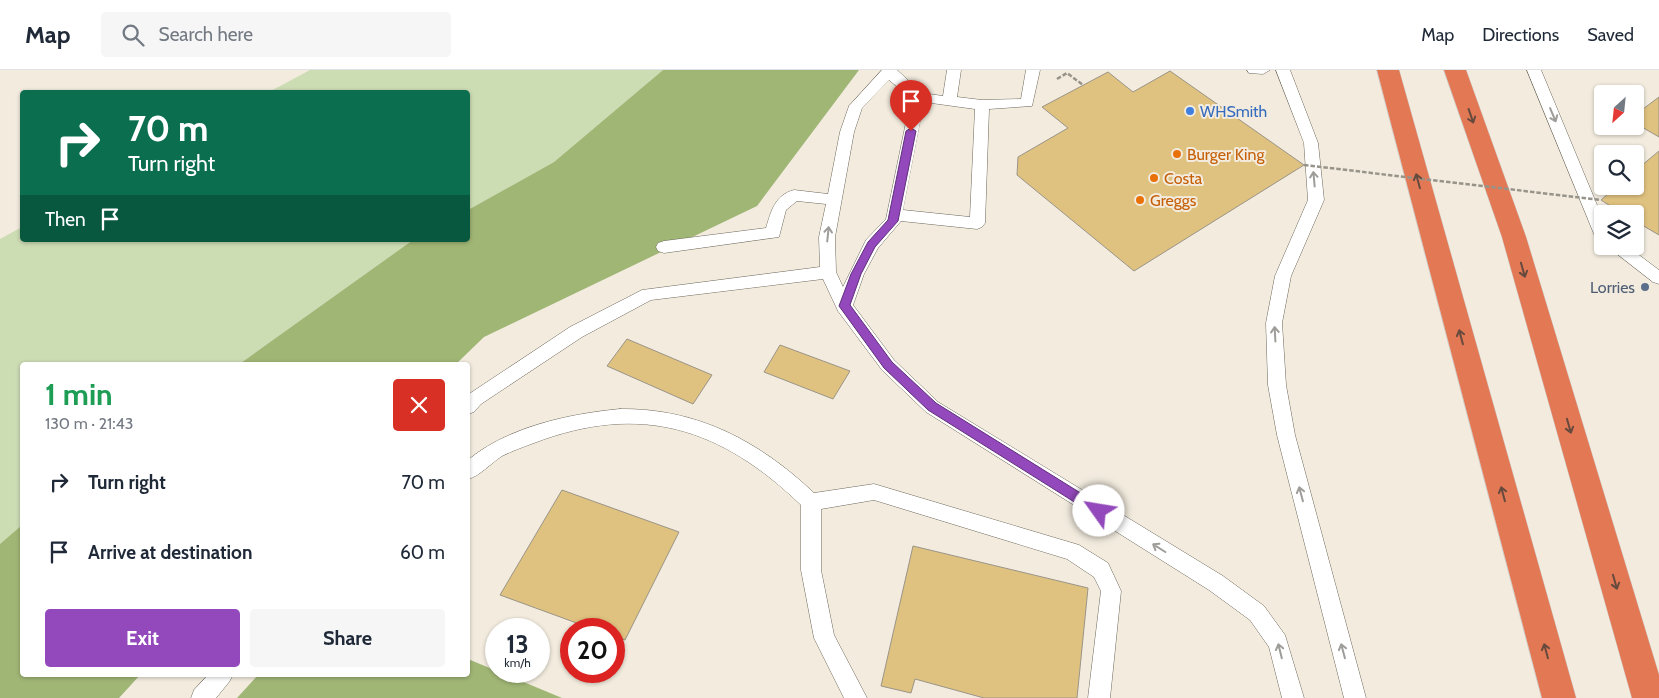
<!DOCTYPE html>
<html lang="en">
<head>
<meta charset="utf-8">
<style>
	:root { --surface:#fff; --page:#f6f6f7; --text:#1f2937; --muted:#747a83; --line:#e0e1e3; --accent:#9349bb }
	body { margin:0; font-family:Cabin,sans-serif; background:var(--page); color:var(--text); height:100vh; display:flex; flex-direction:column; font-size:19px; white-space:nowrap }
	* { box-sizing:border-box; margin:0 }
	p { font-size:16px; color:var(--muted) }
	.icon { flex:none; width:28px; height:28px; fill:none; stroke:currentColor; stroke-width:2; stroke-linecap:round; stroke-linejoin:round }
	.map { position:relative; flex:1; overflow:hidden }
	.details { position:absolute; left:20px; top:292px; width:450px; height:315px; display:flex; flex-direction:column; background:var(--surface); border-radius:5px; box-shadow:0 1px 4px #0004 }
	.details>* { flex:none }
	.banner { position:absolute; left:20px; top:20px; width:450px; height:152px; border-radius:5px; box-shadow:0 1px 4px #0004; background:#0b6e4f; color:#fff; overflow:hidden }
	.needle { width:32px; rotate:207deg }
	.controls { position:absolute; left:1594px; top:15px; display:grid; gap:10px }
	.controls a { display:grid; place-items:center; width:50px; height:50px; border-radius:5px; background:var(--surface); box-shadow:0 1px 4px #0004; font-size:25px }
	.speed { position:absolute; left:485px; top:548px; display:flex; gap:10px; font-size:25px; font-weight:700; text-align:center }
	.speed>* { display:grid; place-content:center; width:65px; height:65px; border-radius:50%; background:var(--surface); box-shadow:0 1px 4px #0004; line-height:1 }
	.speed small { font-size:12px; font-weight:400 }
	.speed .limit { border:8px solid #d22; background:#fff; color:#111 }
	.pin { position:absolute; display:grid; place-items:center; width:42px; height:42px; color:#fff; margin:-51px -21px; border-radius:50% 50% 50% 0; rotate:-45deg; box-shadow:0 0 5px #0007 }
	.pin .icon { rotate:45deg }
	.me { position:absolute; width:55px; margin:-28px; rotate:302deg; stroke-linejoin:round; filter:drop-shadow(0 0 4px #0008) }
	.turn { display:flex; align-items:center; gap:18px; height:105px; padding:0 25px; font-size:22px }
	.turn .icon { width:65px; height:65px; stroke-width:2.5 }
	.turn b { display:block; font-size:35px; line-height:42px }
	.then { display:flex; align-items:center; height:48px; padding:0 25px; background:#0003; gap:10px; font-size:19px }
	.round { display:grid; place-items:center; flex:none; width:52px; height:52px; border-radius:5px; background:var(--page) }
	.headline { display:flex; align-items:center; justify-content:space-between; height:85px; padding:0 25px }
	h1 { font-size:30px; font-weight:700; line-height:38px; color:#1e9e55 }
	.primary-button { display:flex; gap:10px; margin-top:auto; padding:10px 25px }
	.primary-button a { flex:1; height:58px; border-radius:5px; background:var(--accent); color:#fff; font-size:20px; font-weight:700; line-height:58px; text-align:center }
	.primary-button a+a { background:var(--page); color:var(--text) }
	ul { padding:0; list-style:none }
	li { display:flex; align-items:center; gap:15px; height:70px; padding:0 25px }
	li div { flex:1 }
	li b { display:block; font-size:19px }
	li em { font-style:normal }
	header { display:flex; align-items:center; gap:30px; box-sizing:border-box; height:70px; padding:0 25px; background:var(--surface); border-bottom:1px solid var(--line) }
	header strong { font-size:24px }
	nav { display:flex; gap:28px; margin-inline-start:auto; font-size:18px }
	.search { width:350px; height:45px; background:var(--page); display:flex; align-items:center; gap:12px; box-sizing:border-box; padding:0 18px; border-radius:5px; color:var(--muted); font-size:19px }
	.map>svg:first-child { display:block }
	.green { fill:#ccdcb3 }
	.forest { fill:#a0b675 }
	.building { fill:#dfc27f; stroke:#9a9488 }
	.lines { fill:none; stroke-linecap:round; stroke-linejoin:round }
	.service-casing { stroke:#6d685c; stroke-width:1 }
	.motorway-casing { stroke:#cdccca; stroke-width:1 }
	.path { stroke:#979389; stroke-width:2.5; stroke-dasharray:4.5 2; stroke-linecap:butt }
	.service { fill:#fff; fill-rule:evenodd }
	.motorway { fill:#e37855; fill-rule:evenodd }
	.path-bridge { stroke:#979389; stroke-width:2.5; stroke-dasharray:4.5 2; stroke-linecap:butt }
	.oneway { stroke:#9e9d9a }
	.oneway2 { stroke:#664a3d }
	.route { fill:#9349bb; stroke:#602f7a }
	.shop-dot { fill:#3f7fe0; stroke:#f2ebde; stroke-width:2 }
	.food-dot { fill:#e8710a; stroke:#f2ebde; stroke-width:2 }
	.service-dot { fill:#5c6f8a; stroke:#f2ebde; stroke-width:2 }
	.labels { text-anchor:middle; stroke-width:4; stroke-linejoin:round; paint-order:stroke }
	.shop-label { font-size:16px; fill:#366cbe; stroke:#f2ebde; text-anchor:start }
	.food-label { font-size:16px; fill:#c56008; stroke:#f2ebde; text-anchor:start }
	.service-label { font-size:16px; fill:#4e5e75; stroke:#f2ebde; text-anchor:end }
</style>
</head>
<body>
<header>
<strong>Map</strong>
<div class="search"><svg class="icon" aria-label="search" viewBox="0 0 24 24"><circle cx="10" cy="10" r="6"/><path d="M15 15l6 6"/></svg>Search here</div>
<nav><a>Map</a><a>Directions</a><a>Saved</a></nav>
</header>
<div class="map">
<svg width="1659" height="628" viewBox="0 0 1659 628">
	<rect width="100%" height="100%" fill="#f2ebde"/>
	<path class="green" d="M 310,0 L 663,0 L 554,92 L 468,140 L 468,22 L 269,22 Z
		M 22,157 L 22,170 L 413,170 L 238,295 L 22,295 L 22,455 L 0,474 L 0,169 Z"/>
	<path class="forest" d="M 663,0 L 859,0 L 757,136 L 484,267 L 455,295 L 238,295 L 413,170 L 468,170 L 468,140 L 554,92 Z
		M 22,455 L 22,605 L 140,605 L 119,628 L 0,628 L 0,474 Z
		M 468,589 L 562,628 L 237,628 L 258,605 L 468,605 Z"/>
	<path class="building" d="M 1170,1 L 1304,95 L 1134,201 L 1017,105 L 1018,87 L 1068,58 L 1042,37 L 1108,2 L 1133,22 Z
		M 1659,27 L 1659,67 L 1635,53 L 1635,45 Z
		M 1659,81 L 1659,165 L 1635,151 L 1635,144 L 1623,144 L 1601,130 L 1617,116 L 1635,116 L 1635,101 Z
		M 627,269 L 712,305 L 693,334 L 607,296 Z
		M 780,275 L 850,301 L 833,329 L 764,302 Z
		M 562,420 L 679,462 L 625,570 L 614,566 L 614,559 L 593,559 L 500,525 Z
		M 913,476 L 1088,518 L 1077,628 L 984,628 L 915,609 L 911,623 L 881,616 Z"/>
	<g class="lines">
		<defs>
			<path id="service" d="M 882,0 L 897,0 L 922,23 L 943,26 L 947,0 L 961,0 L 957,27 L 982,30 L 1021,29 L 1026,0 L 1040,0 L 1032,36 L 989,39 L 985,153 L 982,157 L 977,159 L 901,151 L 878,178 L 864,204 L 853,235 L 894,290 L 938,332 L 1223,506 L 1264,536 L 1285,565 L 1304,628 L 1282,628 L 1269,577 L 1250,550 L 1209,520 L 926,342 L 882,300 L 838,241 L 823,209 L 651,230 L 582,267 L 481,334 L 474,342 L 468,344 L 469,324 L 570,257 L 642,220 L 820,197 L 819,167 L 826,134 L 797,131 L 786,140 L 779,167 L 664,183 L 658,181 L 656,177 L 658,173 L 664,171 L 766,158 C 771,141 775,125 794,120 L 828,124 L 840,62 L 849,36 ZM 889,10 L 911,28 L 886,149 L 866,170 L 843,217 L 836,202 L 835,167 L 854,62 L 862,38 ZM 924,32 L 975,39 L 970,147 L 903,140 Z
				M 1247,0 L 1270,0 L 1263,4 L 1249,3 Z
				M 1276,0 L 1290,0 L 1318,73 L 1324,130 L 1291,206 L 1282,253 L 1286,315 L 1295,365 L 1366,628 L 1344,628 L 1277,365 L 1268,315 L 1266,253 L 1275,206 L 1308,130 L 1304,73 Z
				M 1527,0 L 1541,0 L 1602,147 L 1602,170 L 1596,168 L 1594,164 Z
				M 1607,176 L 1627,176 L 1659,200 L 1659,214 L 1653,212 Z
				M 620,339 C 697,338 759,371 814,423 L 874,414 L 1079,475 L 1108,493 L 1121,521 L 1110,628 L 1088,628 L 1101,521 L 1094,507 L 1067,489 L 874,430 L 821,439 L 821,500 L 834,565 L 867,628 L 844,628 L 814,568 L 801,500 L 801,435 C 721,358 641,332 534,373 C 523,377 512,381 502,386 C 491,393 480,406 468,409 L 468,390 C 508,357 568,344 620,339 Z
				M 208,605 L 233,605 L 229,612 L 216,628 L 191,628 L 194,620 Z"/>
			<path id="motorway" d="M 1377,0 L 1399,0 L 1576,628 L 1542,628 Z
				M 1444,0 L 1466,0 L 1526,167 L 1659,605 L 1659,628 L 1632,628 L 1502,167 Z"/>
		</defs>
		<use href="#service" class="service-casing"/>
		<use href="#motorway" class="motorway-casing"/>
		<path class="path" d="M 1057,9 L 1067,3 L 1083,15"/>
		<use href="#service" class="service"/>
		<use href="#motorway" class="motorway"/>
		<path class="path-bridge" d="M 1304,95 L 1601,130"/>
	</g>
	<defs><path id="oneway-shaft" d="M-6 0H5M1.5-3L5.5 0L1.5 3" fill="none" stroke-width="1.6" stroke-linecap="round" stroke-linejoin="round" transform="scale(1.25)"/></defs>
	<g class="oneway">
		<use href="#oneway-shaft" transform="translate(1553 45) rotate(67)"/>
		<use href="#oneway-shaft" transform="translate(1314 109) rotate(-95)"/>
		<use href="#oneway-shaft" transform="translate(828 164) rotate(-84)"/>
		<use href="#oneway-shaft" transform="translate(1275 264) rotate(-93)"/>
		<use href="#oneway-shaft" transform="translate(1301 424) rotate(-105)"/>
		<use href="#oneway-shaft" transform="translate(1159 478) rotate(-148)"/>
		<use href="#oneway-shaft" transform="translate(1280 581) rotate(-104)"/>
		<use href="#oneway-shaft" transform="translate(1343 581) rotate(-105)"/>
	</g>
	<g class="oneway2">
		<use href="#oneway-shaft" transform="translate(1471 46) rotate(71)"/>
		<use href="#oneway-shaft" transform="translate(1418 111) rotate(-105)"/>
		<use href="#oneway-shaft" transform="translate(1523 200) rotate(74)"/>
		<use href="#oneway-shaft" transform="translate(1461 267) rotate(-105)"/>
		<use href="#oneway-shaft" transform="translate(1569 356) rotate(74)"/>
		<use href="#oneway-shaft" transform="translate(1503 424) rotate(-105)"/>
		<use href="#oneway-shaft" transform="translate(1615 512) rotate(74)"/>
		<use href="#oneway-shaft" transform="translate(1546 581) rotate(-105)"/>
	</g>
	<path class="route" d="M 911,58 L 916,61 L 898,151 L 875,177 L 861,204 L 850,235 L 892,292 L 936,333 L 1103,437 L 1105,441 L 1103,445 L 1095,445 L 928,340 L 884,298 L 839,236 L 851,204 L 868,172 L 888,150 L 906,61 Z"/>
	<circle class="shop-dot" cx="1190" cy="41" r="5"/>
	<g class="food-dot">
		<circle cx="1177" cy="84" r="5"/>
		<circle cx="1154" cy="108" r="5"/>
		<circle cx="1140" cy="130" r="5"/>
	</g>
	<circle class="service-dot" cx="1645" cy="217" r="5"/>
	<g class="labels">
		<g class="shop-label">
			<text x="1200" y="47">WHSmith</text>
		</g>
		<g class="food-label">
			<text x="1187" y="90">Burger King</text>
			<text x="1164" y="114">Costa</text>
			<text x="1150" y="136">Greggs</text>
		</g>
		<g class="service-label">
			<text x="1635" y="223">Lorries</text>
		</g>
	</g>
</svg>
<div class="controls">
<a><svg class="needle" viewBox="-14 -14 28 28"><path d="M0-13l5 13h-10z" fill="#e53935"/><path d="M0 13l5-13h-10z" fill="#747a83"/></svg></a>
<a><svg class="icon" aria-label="search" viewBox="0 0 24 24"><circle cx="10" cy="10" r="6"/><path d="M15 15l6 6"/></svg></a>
<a><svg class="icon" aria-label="layers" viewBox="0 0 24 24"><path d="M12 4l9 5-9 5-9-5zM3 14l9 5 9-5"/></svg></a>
</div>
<div class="speed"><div>13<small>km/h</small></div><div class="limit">20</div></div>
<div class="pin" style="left:911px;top:61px;background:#d93025"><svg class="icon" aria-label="arrive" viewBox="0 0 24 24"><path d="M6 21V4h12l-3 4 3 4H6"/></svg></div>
<svg class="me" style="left:1099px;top:441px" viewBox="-20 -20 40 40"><circle r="19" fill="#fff"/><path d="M0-13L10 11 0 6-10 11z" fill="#9349bb"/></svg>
<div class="banner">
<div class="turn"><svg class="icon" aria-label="right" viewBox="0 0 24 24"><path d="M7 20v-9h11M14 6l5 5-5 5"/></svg><div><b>70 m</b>Turn right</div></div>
<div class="then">Then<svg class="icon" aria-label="arrive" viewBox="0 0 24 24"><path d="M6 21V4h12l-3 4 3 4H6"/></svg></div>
</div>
<section class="details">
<div class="headline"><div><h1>1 min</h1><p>130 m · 21:43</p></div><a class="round" style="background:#d93025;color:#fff"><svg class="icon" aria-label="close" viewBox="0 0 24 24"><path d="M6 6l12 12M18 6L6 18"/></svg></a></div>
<ul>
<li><svg class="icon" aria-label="right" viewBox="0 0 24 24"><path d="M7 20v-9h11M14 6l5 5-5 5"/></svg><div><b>Turn right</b></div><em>70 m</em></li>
<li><svg class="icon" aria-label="arrive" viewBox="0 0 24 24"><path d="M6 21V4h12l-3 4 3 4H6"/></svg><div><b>Arrive at destination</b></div><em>60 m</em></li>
</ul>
<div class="primary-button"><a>Exit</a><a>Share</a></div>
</section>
</div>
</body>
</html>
